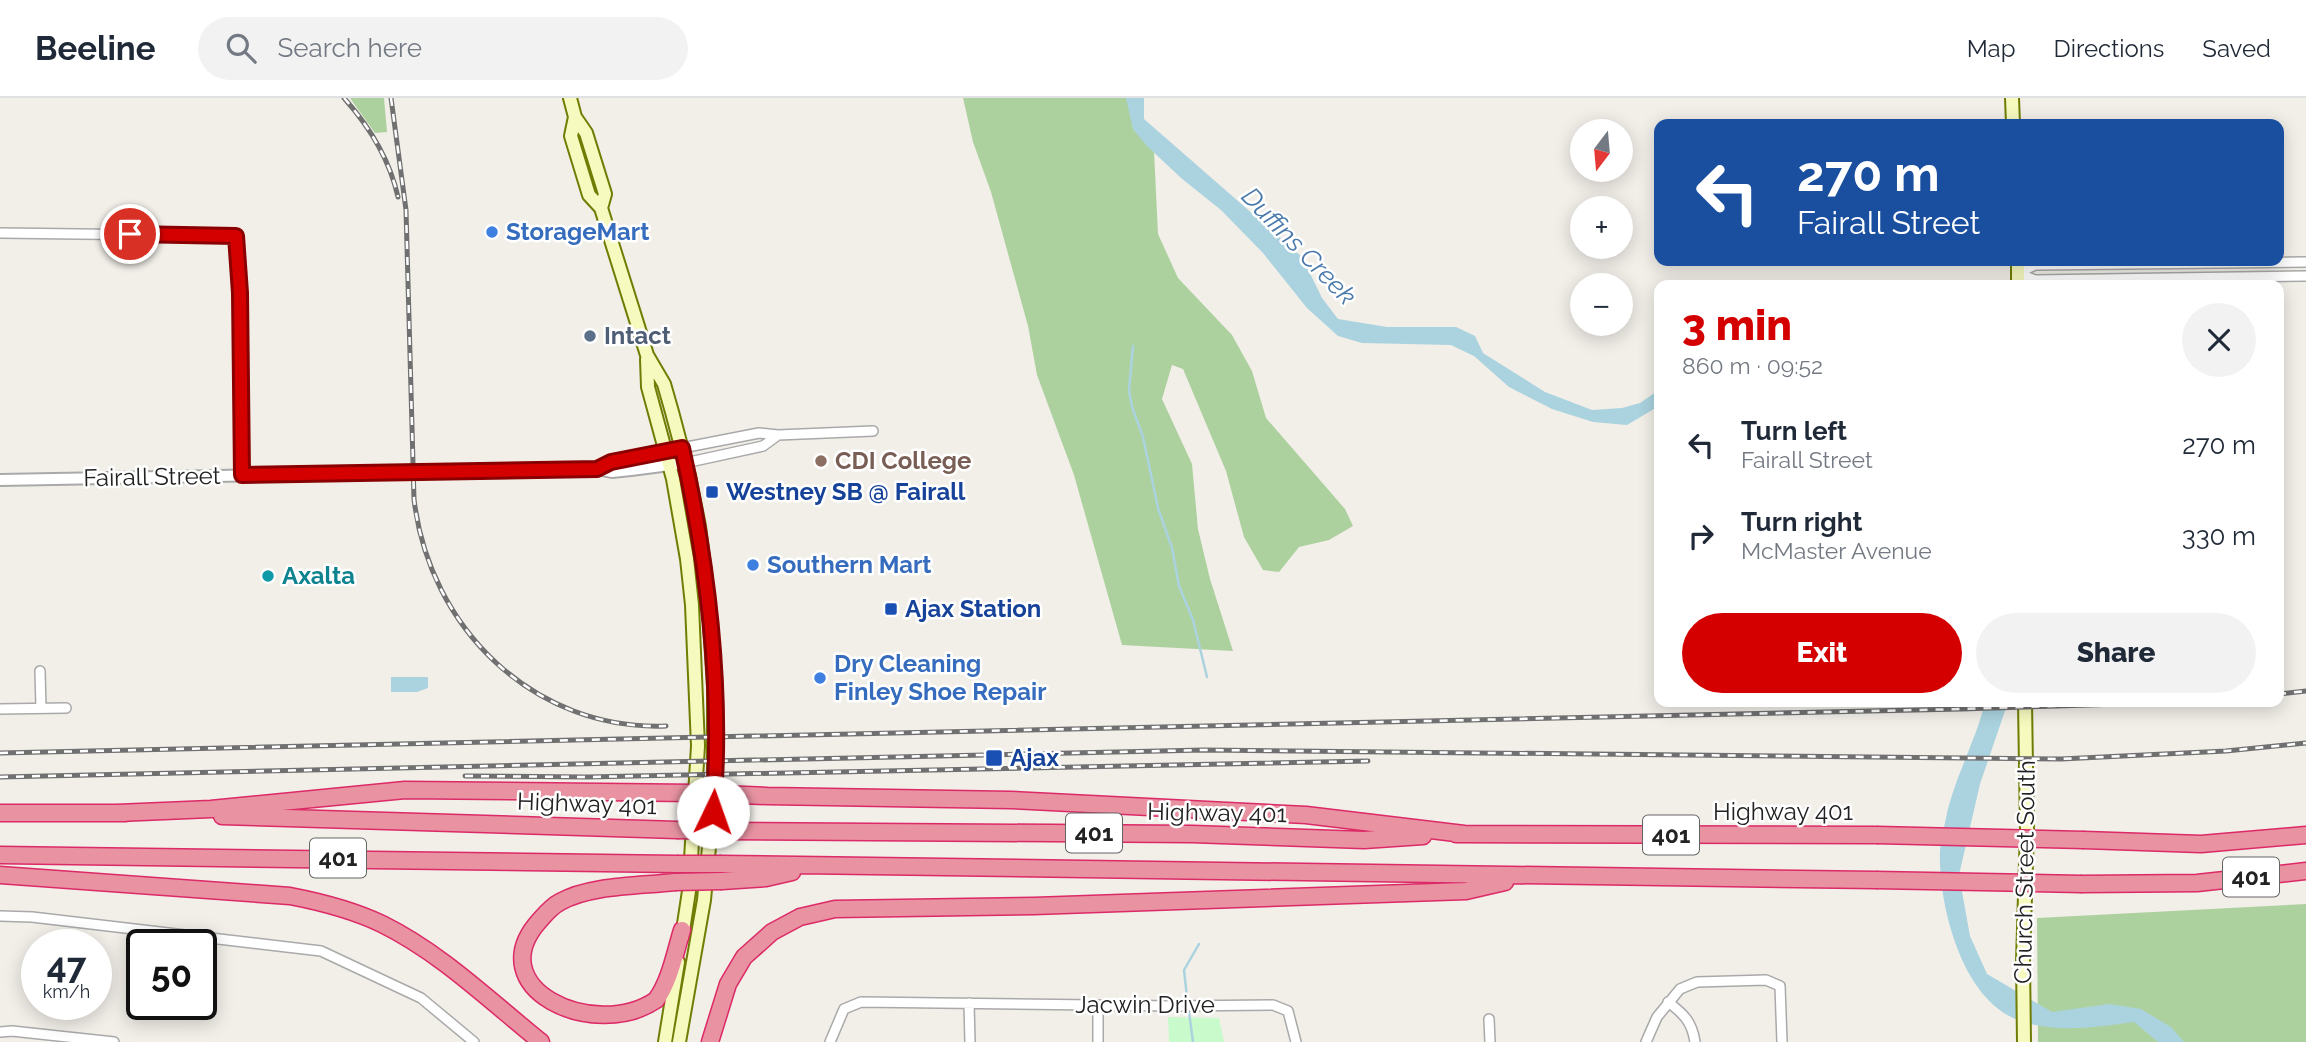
<!DOCTYPE html>
<html lang="en">
<head>
<meta charset="utf-8">
<style>
	:root { --surface:#fff; --page:#f2f2f3; --text:#1f2937; --muted:#747a83; --line:#e0e1e3; --accent:#d40000 }
	body { margin:0; font-family:Raleway,sans-serif; background:var(--page); color:var(--text); height:100vh; display:flex; flex-direction:column; font-size:26px; white-space:nowrap }
	* { box-sizing:border-box; margin:0 }
	p { font-size:23px; color:var(--muted) }
	.icon { flex:none; width:38px; height:38px; fill:none; stroke:currentColor; stroke-width:2; stroke-linecap:round; stroke-linejoin:round }
	.map { position:relative; flex:1; overflow:hidden }
	.panel { position:absolute; left:1654px; top:182px; width:630px; height:427px; display:flex; flex-direction:column; background:var(--surface); border-radius:14px; box-shadow:0 4px 18px #0003 }
	.panel>* { flex:none }
	.hud { position:absolute; left:1654px; top:21px; width:630px; height:147px; border-radius:14px; box-shadow:0 4px 18px #0003; background:#1a4fa0; color:#fff; overflow:hidden }
	.needle { width:46px; rotate:196deg }
	.tools { position:absolute; left:1570px; top:21px; display:grid; gap:14px }
	.tools a { display:grid; place-items:center; width:63px; height:63px; border-radius:50%; background:var(--surface); box-shadow:0 4px 18px #0003; font-size:35px }
	.speed { position:absolute; left:21px; top:831px; display:flex; gap:14px; font-size:35px; font-weight:700; text-align:center }
	.speed>* { display:grid; place-content:center; width:91px; height:91px; border-radius:50%; background:var(--surface); box-shadow:0 4px 18px #0003; line-height:1 }
	.speed small { font-size:18px; font-weight:400 }
	.speed .limit { border:4px solid #111; border-radius:10px; background:#fff; color:#111 }
	.pin { position:absolute; display:grid; place-items:center; width:60px; height:60px; color:#fff; margin:-30px; border:4px solid #fff; border-radius:50%; box-shadow:0 2px 7px #0007 }
	.me { position:absolute; width:77px; margin:-38px; rotate:3deg; stroke-linejoin:round; filter:drop-shadow(0 0 5px #0008) }
	.turn { display:flex; align-items:center; gap:24px; height:147px; padding:0 28px; font-size:32px }
	.turn .icon { width:91px; height:91px; stroke-width:2.5 }
	.turn b { display:block; font-size:49px; line-height:60px }
	.round { display:grid; place-items:center; flex:none; width:74px; height:74px; border-radius:37px; background:var(--page) }
	.headline { display:flex; align-items:center; justify-content:space-between; height:119px; padding:0 28px }
	h1 { font-size:42px; font-weight:800; line-height:52px; color:var(--accent) }
	.button { display:flex; gap:14px; margin-top:auto; padding:14px 28px }
	.button a { flex:1; height:80px; border-radius:42px; background:var(--accent); color:#fff; font-size:28px; font-weight:800; line-height:80px; text-align:center }
	.button a+a { background:var(--page); color:var(--text) }
	ul { padding:0; list-style:none }
	li { display:flex; align-items:center; gap:21px; height:91px; padding:0 28px }
	li div { flex:1 }
	li b { display:block; font-size:26px }
	li em { font-style:normal }
	header { display:flex; align-items:center; gap:42px; box-sizing:border-box; height:98px; padding:0 35px; background:var(--surface); border-bottom:2px solid var(--line) }
	header strong { font-size:33px }
	nav { display:flex; gap:38px; margin-inline-start:auto; font-size:24px }
	.search { width:490px; height:63px; background:var(--page); display:flex; align-items:center; gap:18px; box-sizing:border-box; padding:0 24px; border-radius:38px; color:var(--muted); font-size:26px }
	.map>svg:first-child { display:block }
	.forest { fill:#add19e }
	.park { fill:#c8facc }
	.water { fill:#aad3df }
	.lines { fill:none; stroke-linecap:round; stroke-linejoin:round }
	.stream { stroke:#aad3df; stroke-width:2.5 }
	.minor-casing { stroke:#a9a9a9; stroke-width:12 }
	.tertiary-casing { stroke:#a9a9a9; stroke-width:14 }
	.secondary-casing { stroke:#707d05; stroke-width:16 }
	.motorway-casing { stroke:#dc2a67; stroke-width:19 }
	.minor { stroke:#fff; stroke-width:9 }
	.tertiary { stroke:#fff; stroke-width:10 }
	.secondary { stroke:#f7fabf; stroke-width:12 }
	.motorway { stroke:#e892a2; stroke-width:16 }
	.rail-casing { stroke:#707070; stroke-width:5 }
	.rail { stroke:#fff; stroke-width:2.5; stroke-dasharray:8; stroke-linecap:butt }
	.motorway-bridge-casing { stroke:#dc2a67; stroke-width:19; stroke-linecap:butt }
	.motorway-bridge { stroke:#e892a2; stroke-width:16 }
	.route-casing { stroke:#8a0000; stroke-width:18 }
	.route { stroke:#d40000; stroke-width:12 }
	.shop-dot { fill:#3f7fe0; stroke:#fff; stroke-width:2.5 }
	.service-dot { fill:#5c6f8a; stroke:#fff; stroke-width:2.5 }
	.education-dot { fill:#8d6e63; stroke:#fff; stroke-width:2.5 }
	.transit-dot { fill:#1a4fb4; stroke:#fff; stroke-width:2.5 }
	.culture-dot { fill:#0f9aa8; stroke:#fff; stroke-width:2.5 }
	.labels { text-anchor:middle; stroke-width:5; stroke-linejoin:round; paint-order:stroke }
	.shield { fill:#fff; stroke:#646464; stroke-width:2 }
	.shield-label { font-size:23px; font-weight:bold; fill:#222 }
	.shop-label { font-size:24px; font-weight:bold; fill:#366cbe; stroke:#fff; text-anchor:start }
	.service-label { font-size:24px; font-weight:bold; fill:#4e5e75; stroke:#fff; text-anchor:start }
	.education-label { font-size:24px; font-weight:bold; fill:#785e54; stroke:#fff; text-anchor:start }
	.street-label { font-size:24px; fill:#222; stroke:#fff }
	.transit-label { font-size:24px; font-weight:bold; fill:#164399; stroke:#fff; text-anchor:start }
	.culture-label { font-size:24px; font-weight:bold; fill:#0d838f; stroke:#fff; text-anchor:start }
	.water-label { font-size:26px; font-style:italic; fill:#4a7aab; stroke:#fff }
</style>
</head>
<body>
<header>
<strong>Beeline</strong>
<div class="search"><svg class="icon" aria-label="search" viewBox="0 0 24 24"><circle cx="10" cy="10" r="6"/><path d="M15 15l6 6"/></svg>Search here</div>
<nav><a>Map</a><a>Directions</a><a>Saved</a></nav>
</header>
<div class="map">
<svg width="2306" height="944" viewBox="0 0 2306 944">
	<rect width="100%" height="100%" fill="#f2efe9"/>
	<path class="forest" d="M 350,0 L 384,0 L 387,34 L 375,35 Z
		M 963,0 L 1129,0 L 1133,31 L 1154,53 L 1158,136 L 1178,180 L 1232,237 L 1252,273 L 1266,320 L 1345,411 L 1353,428 L 1329,442 L 1299,449 L 1279,474 L 1263,472 L 1244,439 L 1226,373 L 1183,271 L 1172,267 L 1162,301 L 1192,366 L 1198,431 L 1210,481 L 1233,553 L 1122,547 L 1074,377 L 1037,277 L 1028,228 L 991,94 L 973,44 Z
		M 2306,806 L 2306,944 L 2038,944 L 2037,820 Z"/>
	<path class="park" d="M 1168,919 L 1219,920 L 1224,944 L 1169,944 Z"/>
	<path class="water" d="M 1126,0 L 1144,0 L 1144,21 L 1302,159 L 1322,200 L 1338,221 L 1387,229 L 1456,229 L 1475,238 L 1483,255 L 1545,294 L 1592,312 L 1622,310 L 1640,305 L 1659,292 L 1659,308 L 1627,327 L 1593,324 L 1552,311 L 1509,289 L 1474,258 L 1451,247 L 1362,245 L 1338,238 L 1307,210 L 1263,155 L 1221,112 L 1181,80 L 1146,47 L 1133,31 Z
		M 391,579 L 428,579 L 428,590 L 417,594 L 391,594 Z
		M 1985,604 L 2008,604 L 1980,686 L 1959,777 L 1970,838 L 1987,876 L 2052,914 L 2109,906 L 2141,911 L 2171,929 L 2184,944 L 2158,944 L 2134,924 C 2095,929 2056,936 2018,922 C 1961,901 1938,805 1940,752 C 1941,741 1944,730 1946,720 C 1954,680 1976,643 1985,604 Z"/>
	<g class="lines">
		<path class="stream" d="M 1133,248 L 1129,292 L 1132,309 L 1143,339 L 1158,410 L 1172,450 L 1179,488 L 1193,522 L 1207,579
			M 1187,899 L 1184,872 L 1199,846
			M 1189,914 L 1193,944"/>
		<defs>
			<path id="minor" d="M 0,135 L 236,138 L 240,195 L 242,377
				M 2018,175 L 2035,182 L 2306,178
				M 2018,175 L 2035,167 L 2306,164
				M 682,350 L 759,335 L 778,337 L 873,333
				M 685,365 L 763,348 L 778,337
				M 40,573 L 41,610
				M 0,611 L 66,610
				M 0,818 L 32,819 L 321,853 L 421,900 L 474,944
				M 1668,904 C 1684,916 1692,924 1695,944
				M 969,905 L 970,944
				M 1098,907 L 1098,944
				M 1489,921 L 1490,944
				M 0,934 L 12,933 L 114,944
				M 830,944 L 844,911 L 861,904 L 1173,908 L 1273,907 L 1288,913 L 1296,944
				M 1646,944 L 1657,919 L 1680,891 L 1697,884 L 1766,882 L 1780,888 L 1782,944"/>
			<path id="tertiary" d="M 597,371 L 611,364 L 682,350
				M 0,382 L 597,371 L 612,374 L 631,372 L 685,365"/>
			<path id="secondary" d="M 570,0 L 575,19 L 586,35 L 605,96 L 601,110
				M 2012,0 L 2013,26
				M 575,19 L 571,38 L 589,97 L 601,110 L 647,257 L 664,286 L 672,314 L 689,378 L 699,428 L 709,509 L 714,589 L 714,696 L 704,802 L 679,944
				M 2018,163 L 2018,187
				M 647,261 L 648,289 L 673,381 L 687,461 L 692,507 L 698,648 L 689,793 L 682,839
				M 665,944 L 678,864
				M 2024,944 L 2023,863 L 2027,732 L 2025,604"/>
			<path id="motorway" d="M 0,715 L 126,715
				M 117,715 L 211,711 L 405,692 L 696,695 L 767,698 L 1011,702 L 1306,717 L 1464,736
				M 222,718 L 677,732
				M 723,733 L 1192,736 L 1364,742 L 1423,738
				M 1456,736 L 1877,737
				M 2084,742 L 2201,746 L 2306,737
				M 0,757 L 677,766
				M 721,766 L 1876,782
				M 0,777 L 290,798 C 321,804 353,812 382,826 C 441,855 490,903 541,944
				M 722,783 L 766,780 L 792,774
				M 675,784 C 640,788 590,787 560,804 C 552,808 546,815 540,822 C 478,890 594,944 656,902 C 670,883 675,855 682,832
				M 2082,786 L 2197,785 L 2306,773
				M 710,944 L 728,886 L 744,859 L 772,834 L 800,819 L 835,811 L 1034,808 L 1466,793 L 1505,784"/>
		</defs>
		<use href="#minor" class="minor-casing"/>
		<use href="#tertiary" class="tertiary-casing"/>
		<use href="#secondary" class="secondary-casing"/>
		<use href="#motorway" class="motorway-casing"/>
		<use href="#minor" class="minor"/>
		<use href="#tertiary" class="tertiary"/>
		<use href="#secondary" class="secondary"/>
		<use href="#motorway" class="motorway"/>
		<defs>
			<path id="rail" d="M 344,0 C 369,28 390,63 398,99
				M 391,0 L 406,112 L 414,401 C 429,530 534,633 666,628
				M 2278,596 L 2306,593
				M 0,655 L 1961,611 L 2184,604
				M 465,678 L 587,679 L 1368,663
				M 0,679 L 1204,652 L 2061,661 L 2226,653 L 2306,645"/>
		</defs>
		<use href="#rail" class="rail-casing"/>
		<use href="#rail" class="rail"/>
		<defs>
			<path id="motorway-bridge" d="M 677,732 L 723,733
				M 1877,737 L 2084,742
				M 677,766 L 721,766
				M 1876,782 L 2082,786
				M 675,784 L 722,783"/>
		</defs>
		<use href="#motorway-bridge" class="motorway-bridge-casing"/>
		<use href="#motorway-bridge" class="motorway-bridge"/>
	</g>
	<g class="lines">
		<defs>
			<path id="route" d="M 130,136 L 236,138 L 240,195 L 242,377 L 597,371 L 611,364 L 682,350 C 708,467 723,594 713,714"/>
		</defs>
		<use href="#route" class="route-casing"/>
		<use href="#route" class="route"/>
	</g>
	<g class="shop-dot">
		<circle cx="492" cy="134" r="7"/>
		<circle cx="753" cy="467" r="7"/>
		<circle cx="820" cy="580" r="7"/>
	</g>
	<circle class="service-dot" cx="590" cy="238" r="7"/>
	<circle class="education-dot" cx="821" cy="363" r="7"/>
	<g class="transit-dot">
		<rect x="705" y="387" width="14" height="14" rx="3.5"/>
		<rect x="884" y="504" width="14" height="14" rx="3.5"/>
		<rect x="985" y="651" width="18" height="18" rx="3.5"/>
	</g>
	<circle class="culture-dot" cx="268" cy="478" r="7"/>
	<g class="labels">
		<g class="shield">
			<rect x="1066" y="715.5" width="56" height="39" rx="5"/>
			<rect x="1643" y="717.5" width="56" height="39" rx="5"/>
			<rect x="310" y="740.5" width="56" height="39" rx="5"/>
			<rect x="2223" y="759.5" width="56" height="39" rx="5"/>
		</g>
		<g class="shield-label">
			<text x="1094" y="743">401</text>
			<text x="1671" y="745">401</text>
			<text x="338" y="768">401</text>
			<text x="2251" y="787">401</text>
		</g>
		<g class="shop-label">
			<text x="506" y="142">StorageMart</text>
			<text x="767" y="475">Southern Mart</text>
			<text x="834" y="574">Dry Cleaning<tspan x="834" dy="28">Finley Shoe Repair</tspan></text>
		</g>
		<g class="service-label">
			<text x="604" y="246">Intact</text>
		</g>
		<g class="education-label">
			<text x="835" y="371">CDI College</text>
		</g>
		<g class="street-label">
			<text transform="translate(152 379) rotate(-1)" y="8">Fairall Street</text>
			<text transform="translate(587 706) rotate(2)" y="8">Highway 401</text>
			<text x="1783" y="722">Highway 401</text>
			<text transform="translate(1217 715) rotate(1)" y="8">Highway 401</text>
			<text transform="translate(2025 774) rotate(-89)" y="8">Church Street South</text>
			<text x="1145" y="915">Jacwin Drive</text>
		</g>
		<g class="transit-label">
			<text x="726" y="402">Westney SB @ Fairall</text>
			<text x="905" y="519">Ajax Station</text>
			<text x="1010" y="668">Ajax</text>
		</g>
		<g class="culture-label">
			<text x="282" y="486">Axalta</text>
		</g>
		<g class="water-label">
			<text transform="translate(1299 148) rotate(46)" y="9">Duffins Creek</text>
		</g>
	</g>
</svg>
<div class="tools">
<a><svg class="needle" viewBox="-14 -14 28 28"><path d="M0-13l5 13h-10z" fill="#e53935"/><path d="M0 13l5-13h-10z" fill="#747a83"/></svg></a>
<a>+</a>
<a>−</a>
</div>
<div class="speed"><div>47<small>km/h</small></div><div class="limit">50</div></div>
<div class="pin" style="left:130px;top:136px;background:#d93025"><svg class="icon" aria-label="arrive" viewBox="0 0 24 24"><path d="M6 21V4h12l-3 4 3 4H6"/></svg></div>
<svg class="me" style="left:713px;top:714px" viewBox="-20 -20 40 40"><circle r="19" fill="#fff"/><path d="M0-13L10 11 0 6-10 11z" fill="#d40000"/></svg>
<div class="hud">
<div class="turn"><svg class="icon" aria-label="left" viewBox="0 0 24 24"><path d="M17 20v-9H6M10 6l-5 5 5 5"/></svg><div><b>270 m</b>Fairall Street</div></div>
</div>
<section class="panel">
<div class="headline"><div><h1>3 min</h1><p>860 m · 09:52</p></div><a class="round"><svg class="icon" aria-label="close" viewBox="0 0 24 24"><path d="M6 6l12 12M18 6L6 18"/></svg></a></div>
<ul>
<li><svg class="icon" aria-label="left" viewBox="0 0 24 24"><path d="M17 20v-9H6M10 6l-5 5 5 5"/></svg><div><b>Turn left</b><p>Fairall Street</p></div><em>270 m</em></li>
<li><svg class="icon" aria-label="right" viewBox="0 0 24 24"><path d="M7 20v-9h11M14 6l5 5-5 5"/></svg><div><b>Turn right</b><p>McMaster Avenue</p></div><em>330 m</em></li>
</ul>
<div class="button"><a>Exit</a><a>Share</a></div>
</section>
</div>
</body>
</html>
